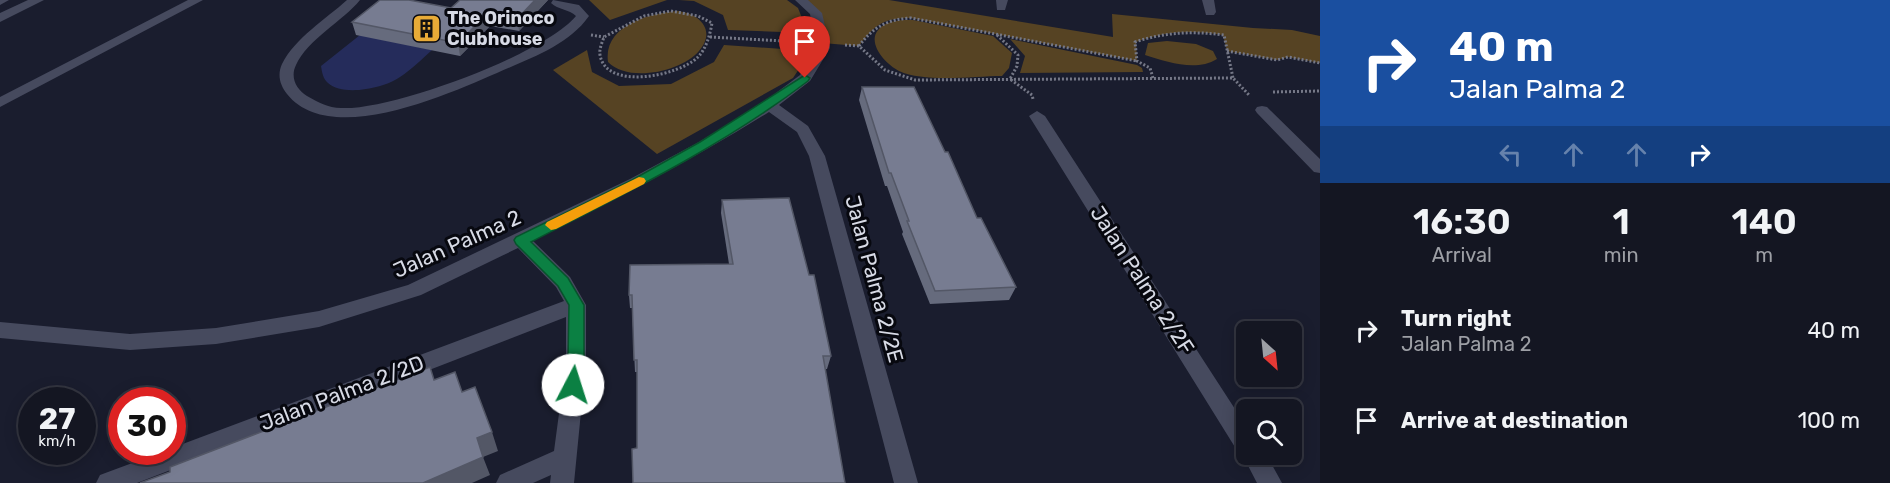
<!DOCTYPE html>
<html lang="en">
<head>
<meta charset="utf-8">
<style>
	:root { --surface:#141622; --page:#21232f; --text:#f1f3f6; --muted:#9d9fa5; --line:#333540 }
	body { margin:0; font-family:Rubik,sans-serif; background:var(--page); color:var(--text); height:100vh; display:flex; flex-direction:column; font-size:22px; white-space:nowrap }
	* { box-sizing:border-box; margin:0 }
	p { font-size:20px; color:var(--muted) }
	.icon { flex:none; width:33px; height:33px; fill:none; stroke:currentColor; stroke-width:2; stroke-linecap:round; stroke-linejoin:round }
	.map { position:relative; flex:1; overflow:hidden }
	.sheet { display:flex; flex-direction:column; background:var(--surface); width:570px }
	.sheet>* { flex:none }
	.top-card { background:#1a4fa0; color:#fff; overflow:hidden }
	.needle { width:39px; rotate:153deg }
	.tools { position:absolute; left:1236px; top:321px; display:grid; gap:12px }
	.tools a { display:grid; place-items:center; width:66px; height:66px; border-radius:9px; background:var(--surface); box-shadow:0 3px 15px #0003,0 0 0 2px var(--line); font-size:30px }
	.speed { position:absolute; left:18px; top:387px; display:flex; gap:12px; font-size:30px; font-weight:700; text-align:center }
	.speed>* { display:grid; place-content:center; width:78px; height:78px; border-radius:50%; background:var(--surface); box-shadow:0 3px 15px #0003,0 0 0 2px var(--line); line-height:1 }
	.speed small { font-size:15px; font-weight:400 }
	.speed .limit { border:9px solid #d22; background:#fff; color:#111 }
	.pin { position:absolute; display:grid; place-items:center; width:51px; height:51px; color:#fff; margin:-62px -26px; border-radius:50% 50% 50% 0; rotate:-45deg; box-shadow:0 0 6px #0007 }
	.pin .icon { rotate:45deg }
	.me { position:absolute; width:66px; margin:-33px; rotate:5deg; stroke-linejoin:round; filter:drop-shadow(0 0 4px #0008) }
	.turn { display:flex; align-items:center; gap:21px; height:126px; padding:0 30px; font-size:27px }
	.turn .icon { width:78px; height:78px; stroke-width:2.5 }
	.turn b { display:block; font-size:42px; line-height:51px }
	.lanes { display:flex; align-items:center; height:57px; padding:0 30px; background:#0003; justify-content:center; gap:30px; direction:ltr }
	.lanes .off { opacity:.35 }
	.eta { display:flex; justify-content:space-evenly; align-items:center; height:102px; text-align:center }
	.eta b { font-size:36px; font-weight:600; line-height:42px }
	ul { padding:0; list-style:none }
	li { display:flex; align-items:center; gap:18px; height:90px; padding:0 30px }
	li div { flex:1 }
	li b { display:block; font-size:22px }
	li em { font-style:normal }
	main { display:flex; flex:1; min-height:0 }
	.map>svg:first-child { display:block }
	.green { fill:#564323 }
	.water { fill:#252c5b }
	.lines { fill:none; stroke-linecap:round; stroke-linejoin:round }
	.path { stroke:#757887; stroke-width:3; stroke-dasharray:2 2; stroke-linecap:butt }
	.minor { fill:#464a5e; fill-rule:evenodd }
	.wall { fill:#666b7d }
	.shaded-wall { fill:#535766 }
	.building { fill:#777c91; stroke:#535766; stroke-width:1.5 }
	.route { fill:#0b8043; stroke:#07532c; stroke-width:1.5 }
	.slow { fill:#f59e0b }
	.labels { text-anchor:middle; stroke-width:6; stroke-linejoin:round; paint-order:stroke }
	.far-poi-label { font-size:18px; font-weight:bold; fill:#d7dae5; stroke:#07080f; text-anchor:start }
	.street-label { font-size:21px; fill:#d7dae5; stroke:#07080f }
</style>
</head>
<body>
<main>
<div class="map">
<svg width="1320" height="483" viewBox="0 0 1320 483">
	<rect width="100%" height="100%" fill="#1a1d2e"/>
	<path class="green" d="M 589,0 L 667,0 L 610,20 Z
		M 679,0 L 787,0 L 798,8 L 808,33 L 728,30 L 723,15 L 694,1 Z
		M 801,0 L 889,0 L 1113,37 L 1112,14 L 1253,28 L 1292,30 L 1320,36 L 1320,63 L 1288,57 L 1277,60 L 1227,51 L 1223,35 C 1192,30 1166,31 1136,42 L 1137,61 L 911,18 C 884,18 875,24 859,46 L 822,43 L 816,13 Z
		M 677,11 C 699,13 717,30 699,51 C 681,72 628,83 608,62 C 603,26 649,13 677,11 Z
		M 913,20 L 993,36 L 1012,53 L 1009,68 L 1002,76 C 974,76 925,83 899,71 C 885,64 864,41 881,27 C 889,20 902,20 913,20 Z
		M 1010,39 L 1137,65 L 1142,68 L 1143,72 L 1020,73 L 1025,56 Z
		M 1167,41 L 1196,44 L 1213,51 L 1217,59 C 1196,72 1167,62 1145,55 L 1148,43 Z
		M 724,45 L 811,51 L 793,78 L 657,154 L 553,70 L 587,50 L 592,72 L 619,86 L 671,84 L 714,62 Z"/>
	<path class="water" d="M 360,35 L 432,50 C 422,59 411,70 400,77 C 385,88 343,97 328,83 C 323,79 322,72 321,66 Z"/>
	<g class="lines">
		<path class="path" d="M 671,11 L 698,16 L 712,23 C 710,35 706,49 698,57 C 679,76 606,91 600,55 C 599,49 602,43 604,37 L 644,16 Z
			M 591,35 L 604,37
			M 997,35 L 1018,55 L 1017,66 L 1010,79 L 1032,95 L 1033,99
			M 710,37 L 802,42
			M 845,45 L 859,46 L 885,70 L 915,80 L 1233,78 L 1250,96
			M 859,46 C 873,27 888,19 911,18 L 1137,61
			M 1227,51 L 1277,60 L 1288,57 L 1320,63
			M 1153,78 L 1150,68 L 1137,61 L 1135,42 C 1165,32 1193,31 1224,35 L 1233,78
			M 1273,92 L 1320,91"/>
		<path class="minor" d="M 0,0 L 9,0 L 0,5 Z
			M 28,0 L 44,0 L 0,22 L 0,13 Z
			M 188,0 L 203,0 L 0,107 L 0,97 Z
			M 347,0 L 360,0 C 343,21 307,40 296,65 C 290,77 296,89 307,96 C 318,102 328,108 341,108 C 390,111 545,54 576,16 C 569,9 558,10 551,3 L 553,0 L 579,5 L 589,16 C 568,46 530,58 497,73 C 448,94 330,148 287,94 C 280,85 277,75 282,64 C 295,38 326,19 347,0 Z
			M 795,0 L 808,0 L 822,13 L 830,48 L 810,81 L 779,105 L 808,126 L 825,156 L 918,483 L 894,483 L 809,156 L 797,132 L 769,112 C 692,160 614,201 532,240 L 570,277 L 586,305 L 586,361 L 574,483 L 550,483 L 551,475 L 533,483 L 496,483 L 500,475 L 554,451 L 566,361 L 566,317 L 137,483 L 96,483 L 100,475 L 108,472 L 162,452 L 172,452 L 172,448 L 564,301 L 556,287 L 518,248 L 421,295 L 319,327 L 216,344 L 130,350 L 0,338 L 0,322 L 130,334 L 216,328 L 319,311 L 408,285 L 630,179 L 699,142 L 764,102 L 800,75 L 816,48 L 810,14 Z
			M 996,0 L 1008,0 L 1005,10 L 997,10 Z
			M 1202,0 L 1214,0 L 1216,12 L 1214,15 L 1206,15 Z
			M 1262,106 L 1267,107 L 1320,159 L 1320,173 L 1314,172 L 1257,113 L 1255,110 L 1257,107 Z
			M 1037,111 L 1045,116 L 1246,426 L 1246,454 L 1266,454 L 1282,483 L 1257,483 L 1242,454 L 1238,452 L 1029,116 Z"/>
	</g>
	<path class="wall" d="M 548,0 L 519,31 L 490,26 L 460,56 L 356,35 L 352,22 Z
		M 862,87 L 945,152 L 977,218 L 1016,287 L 1009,300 L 930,304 L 902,234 L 903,232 L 887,186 L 885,186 L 859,100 Z
		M 722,200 L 809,275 L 831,356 L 827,369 L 825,369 L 637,448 L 637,372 L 635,372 L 632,308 L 630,308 L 629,295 L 729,264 L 721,213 Z"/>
	<path class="shaded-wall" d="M 535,0 L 548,0 L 519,31 L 517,19 Z
		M 488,13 L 490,26 L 460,56 L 458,43 Z
		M 492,432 L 498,451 L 483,457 L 490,475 L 472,483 L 423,483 L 477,438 Z"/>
	<path class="building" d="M 380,0 L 409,0 L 451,8 L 460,0 L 535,0 L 517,19 L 488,13 L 458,43 L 352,22 Z
		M 862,87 L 914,87 L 945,152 L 948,152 L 977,218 L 981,218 L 1016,287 L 935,291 L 907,221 L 909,221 L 891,173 L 889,173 Z
		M 789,198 L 809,275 L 814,275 L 831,356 L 823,356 L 845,483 L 633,483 L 632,449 L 637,448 L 637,360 L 634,360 L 632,295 L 629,295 L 630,265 L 733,264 L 722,200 Z
		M 430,367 L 434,380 L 455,372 L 462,392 L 475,387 L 492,432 L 477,438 L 483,457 L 423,483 L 140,483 L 170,472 L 170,467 Z"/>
	<path class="route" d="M 805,75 L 810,78 L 808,81 C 723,146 626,193 531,242 L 568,278 L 584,305 L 584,361 L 579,390 L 573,392 L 567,390 L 565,385 L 568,361 L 569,305 L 558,286 L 516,244 L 514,240 L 516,237 L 632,180 L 700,142 Z"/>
	<path class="slow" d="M 639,177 L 644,178 L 646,181 L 644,184 L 556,229 L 551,230 L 545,225 L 547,222 Z"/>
	<defs>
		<symbol id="building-square" viewBox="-11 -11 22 22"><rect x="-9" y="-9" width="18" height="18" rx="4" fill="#e8ab37" stroke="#07080f"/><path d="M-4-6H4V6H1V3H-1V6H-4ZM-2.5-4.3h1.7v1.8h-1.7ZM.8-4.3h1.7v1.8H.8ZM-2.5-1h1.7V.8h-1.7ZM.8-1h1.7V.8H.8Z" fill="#111"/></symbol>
	</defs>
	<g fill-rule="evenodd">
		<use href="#building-square" x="410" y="12" width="33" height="33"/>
	</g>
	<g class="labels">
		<g class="far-poi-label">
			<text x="447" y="24">The Orinoco<tspan x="447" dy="21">Clubhouse</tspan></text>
		</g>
		<g class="street-label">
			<text transform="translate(457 244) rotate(-24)" y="7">Jalan Palma 2</text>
			<text transform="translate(874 279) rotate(75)" y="7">Jalan Palma 2/2E</text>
			<text transform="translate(1142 280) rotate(57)" y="7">Jalan Palma 2/2F</text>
			<text transform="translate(342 393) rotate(-21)" y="7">Jalan Palma 2/2D</text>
		</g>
	</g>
</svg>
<div class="tools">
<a><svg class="needle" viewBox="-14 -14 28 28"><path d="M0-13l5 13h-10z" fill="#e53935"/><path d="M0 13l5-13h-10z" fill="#9d9fa5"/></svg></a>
<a><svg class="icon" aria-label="search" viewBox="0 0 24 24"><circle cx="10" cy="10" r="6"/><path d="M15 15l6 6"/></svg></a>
</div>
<div class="speed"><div>27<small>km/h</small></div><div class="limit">30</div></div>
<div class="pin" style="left:805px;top:78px;background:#d93025"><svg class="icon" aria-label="arrive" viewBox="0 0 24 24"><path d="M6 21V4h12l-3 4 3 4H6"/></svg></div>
<svg class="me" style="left:573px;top:385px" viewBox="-20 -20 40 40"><circle r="19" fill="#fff"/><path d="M0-13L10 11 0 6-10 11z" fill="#0b8043"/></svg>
</div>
<section class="sheet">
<div class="top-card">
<div class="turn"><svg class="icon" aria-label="right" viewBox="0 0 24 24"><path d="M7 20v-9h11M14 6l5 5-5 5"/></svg><div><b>40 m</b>Jalan Palma 2</div></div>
<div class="lanes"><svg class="icon off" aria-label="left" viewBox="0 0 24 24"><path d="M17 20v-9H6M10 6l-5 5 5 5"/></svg><svg class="icon off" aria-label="ahead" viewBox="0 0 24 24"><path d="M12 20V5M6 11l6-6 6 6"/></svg><svg class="icon off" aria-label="ahead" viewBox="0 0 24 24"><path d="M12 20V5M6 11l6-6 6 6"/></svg><svg class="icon" aria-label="right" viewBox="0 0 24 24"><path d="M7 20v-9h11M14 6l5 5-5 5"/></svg></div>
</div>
<div class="eta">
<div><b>16:30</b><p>Arrival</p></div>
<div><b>1</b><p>min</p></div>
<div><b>140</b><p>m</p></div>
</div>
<ul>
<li><svg class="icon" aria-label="right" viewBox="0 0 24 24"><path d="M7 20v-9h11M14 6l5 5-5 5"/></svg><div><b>Turn right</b><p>Jalan Palma 2</p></div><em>40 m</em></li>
<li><svg class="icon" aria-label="arrive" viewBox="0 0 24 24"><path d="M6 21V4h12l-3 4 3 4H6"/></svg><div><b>Arrive at destination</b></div><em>100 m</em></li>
</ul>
</section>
</main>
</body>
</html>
